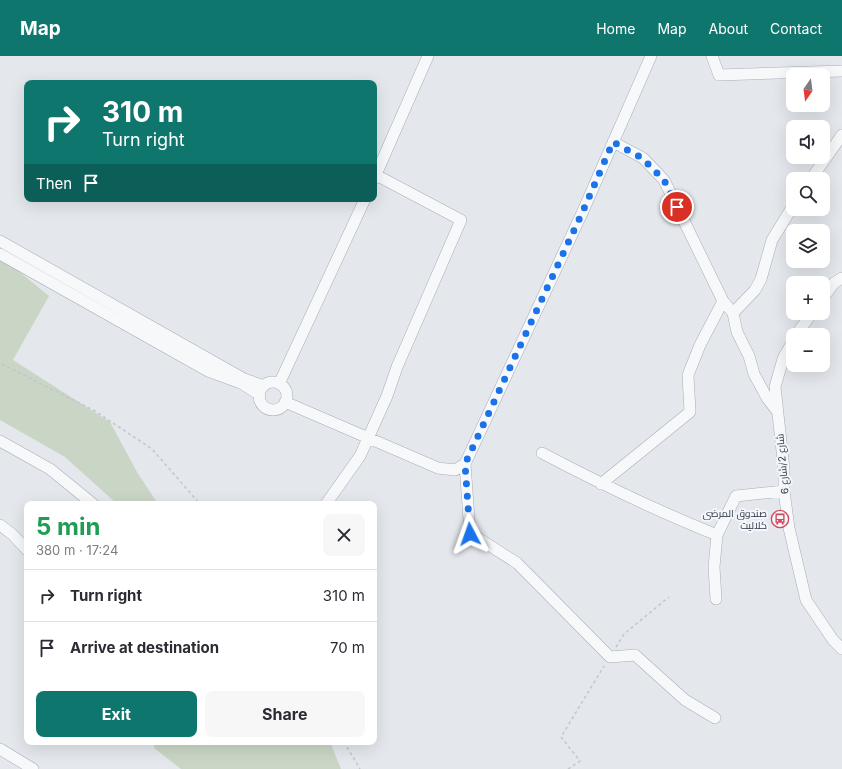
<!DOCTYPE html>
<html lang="en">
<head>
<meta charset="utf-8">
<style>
	:root { --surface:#fff; --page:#f7f7f7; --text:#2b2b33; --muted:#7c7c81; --line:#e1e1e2; --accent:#0f766e }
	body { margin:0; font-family:Inter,Cairo,sans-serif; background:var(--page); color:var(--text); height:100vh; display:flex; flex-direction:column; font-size:15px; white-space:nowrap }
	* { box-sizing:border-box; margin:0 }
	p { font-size:13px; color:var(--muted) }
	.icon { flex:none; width:22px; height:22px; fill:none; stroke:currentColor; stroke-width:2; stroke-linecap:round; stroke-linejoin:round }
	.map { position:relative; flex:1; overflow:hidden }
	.drawer { position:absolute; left:24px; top:445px; width:353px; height:244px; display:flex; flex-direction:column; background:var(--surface); border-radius:8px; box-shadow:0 4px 16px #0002 }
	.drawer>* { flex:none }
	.hud { position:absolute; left:24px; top:24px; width:353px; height:122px; border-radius:8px; box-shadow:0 4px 16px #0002; background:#0f766e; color:#fff; overflow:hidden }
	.needle { width:26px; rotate:194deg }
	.buttons { position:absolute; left:786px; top:12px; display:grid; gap:8px }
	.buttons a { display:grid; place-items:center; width:44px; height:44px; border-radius:8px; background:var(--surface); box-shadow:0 4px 16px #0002; font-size:20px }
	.pin { position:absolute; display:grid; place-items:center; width:34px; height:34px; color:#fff; margin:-17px; border:2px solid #fff; border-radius:50%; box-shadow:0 1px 4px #0007 }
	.me { position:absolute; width:44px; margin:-22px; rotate:356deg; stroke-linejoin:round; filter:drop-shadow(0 0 3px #0008) }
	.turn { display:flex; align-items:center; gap:14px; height:84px; padding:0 12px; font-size:18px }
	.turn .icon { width:52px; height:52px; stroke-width:2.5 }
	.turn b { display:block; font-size:28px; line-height:34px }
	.then { display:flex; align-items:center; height:38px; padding:0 12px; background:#0003; gap:8px; font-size:15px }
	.round { display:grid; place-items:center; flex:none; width:42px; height:42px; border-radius:8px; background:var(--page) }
	.headline { display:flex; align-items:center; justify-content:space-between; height:68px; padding:0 12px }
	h1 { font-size:24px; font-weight:700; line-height:30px; color:#1e9e55 }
	.primary-button { display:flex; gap:8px; margin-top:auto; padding:8px 12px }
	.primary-button a { flex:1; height:46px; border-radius:8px; background:var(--accent); color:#fff; font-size:16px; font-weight:700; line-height:46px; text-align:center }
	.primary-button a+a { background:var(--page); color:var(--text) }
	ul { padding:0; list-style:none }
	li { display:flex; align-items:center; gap:12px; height:52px; padding:0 12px; border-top:1px solid var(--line) }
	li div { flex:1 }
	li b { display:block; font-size:15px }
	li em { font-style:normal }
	header { display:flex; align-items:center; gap:24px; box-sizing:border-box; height:56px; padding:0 20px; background:var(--accent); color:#fff }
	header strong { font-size:19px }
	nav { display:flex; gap:22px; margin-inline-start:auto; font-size:14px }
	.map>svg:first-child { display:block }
	.green { fill:#c9d6c5 }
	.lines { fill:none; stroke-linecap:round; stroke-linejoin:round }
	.minor-casing { stroke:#a9aeb7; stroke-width:12 }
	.path { stroke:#c2c5cb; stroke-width:1.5; stroke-dasharray:3 3; stroke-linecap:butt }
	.minor { stroke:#f7f8fa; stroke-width:11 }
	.route { stroke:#1a73e8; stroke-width:7; stroke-dasharray:0 12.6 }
	.labels { text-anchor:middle; stroke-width:4; stroke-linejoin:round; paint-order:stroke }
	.street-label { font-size:10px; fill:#2b3445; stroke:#f4f6f9 }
	.poi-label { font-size:10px; fill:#2b3445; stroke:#f4f6f9; text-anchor:end }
</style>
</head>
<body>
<header>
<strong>Map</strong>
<nav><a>Home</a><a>Map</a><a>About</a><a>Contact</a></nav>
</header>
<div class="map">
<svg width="842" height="713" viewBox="0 0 842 713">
	<rect width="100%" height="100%" fill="#e4e7ec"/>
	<path class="green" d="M 0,200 L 49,240 L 13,304 L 110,366 L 137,416 L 158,448 L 117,448 L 65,401 L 0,364 Z
		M 154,686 L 330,686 L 341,713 L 181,713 L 154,692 Z"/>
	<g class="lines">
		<defs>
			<path id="minor" d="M 712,0 L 719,19 L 842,15
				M 613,86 L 643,102 L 664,124 L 723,245 L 733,257 L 737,276 L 749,300 L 754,318 L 767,342 L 777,355
				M 374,123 L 428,0
				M 811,123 L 842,79
				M 0,185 L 244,323 L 264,330
				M 0,198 L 208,315 L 241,327
				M 823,242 L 834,227 L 842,222
				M 733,257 L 755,234 L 761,223 L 772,184 L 793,150
				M 796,279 L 812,257
				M 793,285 L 783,303 L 775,331 L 784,413 L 784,435 L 789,472 L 806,544 L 833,584 L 842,593
				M259 340a14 14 0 1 1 28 0a14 14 0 1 1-28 0Z
				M 241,327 L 260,339
				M 279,328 L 365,143
				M 285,346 L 438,412 L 455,414 L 465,408 L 583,155 L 651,0
				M 0,385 L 50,413 L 93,448
				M 542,397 C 599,427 657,455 717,479
				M 465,408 L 470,477 L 517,507 L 610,601 L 635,599 L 685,644 L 715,662
				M 601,428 L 690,356 L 688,319 L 700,289 L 723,245
				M 326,448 L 360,400 L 387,340 L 397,311 L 461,164 L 376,119
				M 0,469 L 12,478 L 27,494
				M 716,543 L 714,511 L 717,479 L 736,440 L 784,435
				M 0,693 L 33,713"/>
		</defs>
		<use href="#minor" class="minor-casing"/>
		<path class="path" d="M 2,308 L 95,355 L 152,393 L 200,448
			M 616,591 L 624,578 L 669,541
			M 344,686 L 360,713
			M 568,713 L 580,705 L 561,681 L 604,610"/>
		<use href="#minor" class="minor"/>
	</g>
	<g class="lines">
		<path class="route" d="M 470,478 L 465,408 L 583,155 L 613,86 L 642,102 L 664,124 L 677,151"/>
	</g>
	<defs>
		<symbol id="bus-ring" viewBox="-11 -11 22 22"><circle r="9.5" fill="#f4f6f9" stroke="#d1495b" stroke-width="1.5"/><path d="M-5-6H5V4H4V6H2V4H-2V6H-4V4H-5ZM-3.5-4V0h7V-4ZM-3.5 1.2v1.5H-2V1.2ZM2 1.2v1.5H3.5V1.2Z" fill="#d1495b"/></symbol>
	</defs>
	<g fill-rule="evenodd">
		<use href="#bus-ring" x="770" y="453" width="20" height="20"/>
	</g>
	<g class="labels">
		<g class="street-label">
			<text transform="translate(782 408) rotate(-95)" y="4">شارع 2/شارع 6</text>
		</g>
		<g class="poi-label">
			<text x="767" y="461">صندوق المرضى<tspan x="767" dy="12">كلاليت</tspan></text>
		</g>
	</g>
</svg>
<div class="buttons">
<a><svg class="needle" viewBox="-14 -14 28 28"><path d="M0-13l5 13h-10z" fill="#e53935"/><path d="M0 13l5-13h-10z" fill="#7c7c81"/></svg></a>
<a><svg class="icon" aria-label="sound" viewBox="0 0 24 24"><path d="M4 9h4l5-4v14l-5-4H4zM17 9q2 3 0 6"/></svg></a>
<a><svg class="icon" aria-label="search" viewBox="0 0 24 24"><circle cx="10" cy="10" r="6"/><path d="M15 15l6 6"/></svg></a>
<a><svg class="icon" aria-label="layers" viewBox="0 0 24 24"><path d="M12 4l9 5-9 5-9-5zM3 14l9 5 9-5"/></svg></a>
<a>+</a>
<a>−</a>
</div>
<div class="pin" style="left:677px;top:151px;background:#d93025"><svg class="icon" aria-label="arrive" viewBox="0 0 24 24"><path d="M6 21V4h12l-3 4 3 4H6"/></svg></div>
<svg class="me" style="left:470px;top:478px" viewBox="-20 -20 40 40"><path d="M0-17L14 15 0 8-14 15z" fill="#1a73e8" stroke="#fff" stroke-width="4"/></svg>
<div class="hud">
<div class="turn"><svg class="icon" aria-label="right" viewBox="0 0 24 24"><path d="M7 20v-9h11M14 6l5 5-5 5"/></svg><div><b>310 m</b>Turn right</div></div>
<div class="then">Then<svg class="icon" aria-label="arrive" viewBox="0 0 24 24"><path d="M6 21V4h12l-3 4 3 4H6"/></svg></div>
</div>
<section class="drawer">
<div class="headline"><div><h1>5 min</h1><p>380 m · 17:24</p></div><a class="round"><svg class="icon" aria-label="close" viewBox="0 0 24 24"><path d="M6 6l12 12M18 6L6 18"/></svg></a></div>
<ul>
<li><svg class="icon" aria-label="right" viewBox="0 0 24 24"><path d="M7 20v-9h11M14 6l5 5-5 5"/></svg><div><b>Turn right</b></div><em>310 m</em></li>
<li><svg class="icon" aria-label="arrive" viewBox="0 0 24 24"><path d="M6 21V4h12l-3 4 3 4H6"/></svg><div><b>Arrive at destination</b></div><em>70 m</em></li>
</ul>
<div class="primary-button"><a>Exit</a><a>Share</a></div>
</section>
</div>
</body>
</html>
